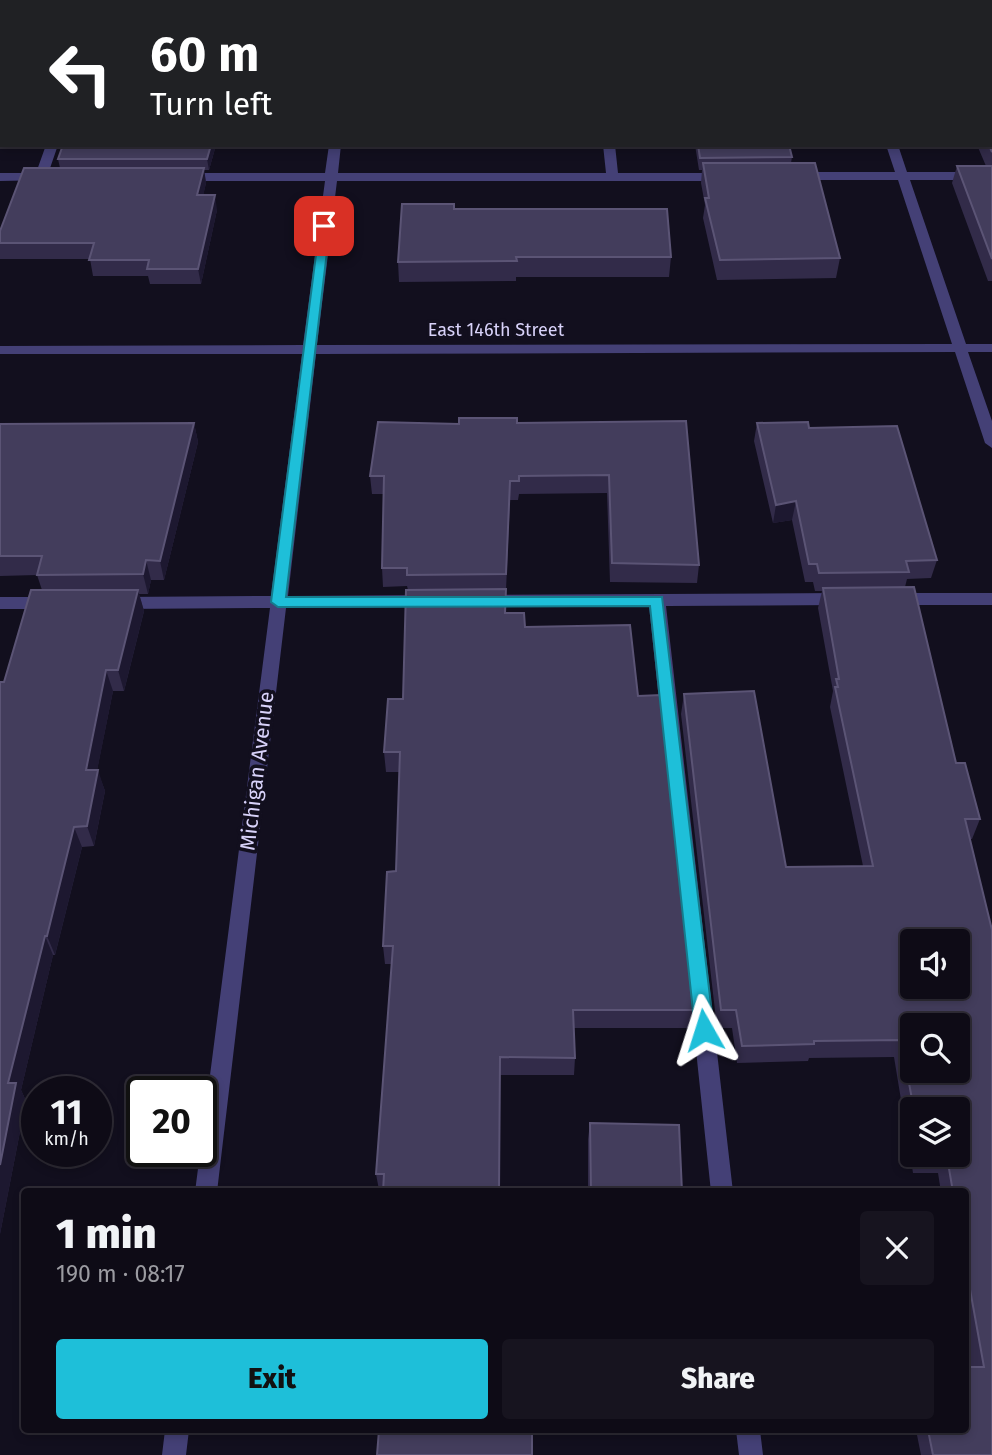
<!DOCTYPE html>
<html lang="en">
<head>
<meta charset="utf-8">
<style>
	:root { --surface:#0e0b16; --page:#17141f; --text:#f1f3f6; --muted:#9b9ba1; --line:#2e2b35; --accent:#1ebfd9 }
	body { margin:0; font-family:"Fira Sans",sans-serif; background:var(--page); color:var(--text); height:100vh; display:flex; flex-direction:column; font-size:26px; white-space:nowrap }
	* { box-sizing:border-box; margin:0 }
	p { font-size:23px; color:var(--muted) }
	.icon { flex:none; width:38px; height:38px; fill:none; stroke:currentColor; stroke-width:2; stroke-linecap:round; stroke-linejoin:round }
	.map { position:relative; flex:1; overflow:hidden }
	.drawer { position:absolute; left:21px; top:1188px; width:948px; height:245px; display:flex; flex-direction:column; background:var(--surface); border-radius:7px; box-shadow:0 4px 10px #0003,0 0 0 2px var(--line) }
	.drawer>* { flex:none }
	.guide { position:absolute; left:0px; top:0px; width:992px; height:147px; box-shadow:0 4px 10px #0003,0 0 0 2px var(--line); background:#202124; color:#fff; overflow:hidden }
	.tools { position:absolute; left:900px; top:929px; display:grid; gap:14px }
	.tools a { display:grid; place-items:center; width:70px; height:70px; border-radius:7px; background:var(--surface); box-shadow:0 4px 10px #0003,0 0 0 2px var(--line); font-size:35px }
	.speed { position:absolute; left:21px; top:1076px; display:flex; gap:14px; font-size:35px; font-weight:700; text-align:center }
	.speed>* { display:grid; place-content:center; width:91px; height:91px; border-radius:50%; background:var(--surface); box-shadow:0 4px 10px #0003,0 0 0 2px var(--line); line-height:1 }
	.speed small { font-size:18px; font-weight:400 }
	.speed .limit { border:4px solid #111; border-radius:10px; background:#fff; color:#111 }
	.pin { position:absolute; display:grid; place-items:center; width:60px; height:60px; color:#fff; margin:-30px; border-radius:14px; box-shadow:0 4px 10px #0006 }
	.me { position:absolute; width:77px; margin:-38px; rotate:354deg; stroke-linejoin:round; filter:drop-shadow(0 0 5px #0008) }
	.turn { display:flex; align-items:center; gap:24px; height:147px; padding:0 35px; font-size:32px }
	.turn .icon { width:91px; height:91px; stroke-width:2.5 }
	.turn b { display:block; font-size:49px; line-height:60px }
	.round { display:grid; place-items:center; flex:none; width:74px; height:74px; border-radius:7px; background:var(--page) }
	.head { display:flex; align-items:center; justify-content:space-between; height:119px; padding:0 35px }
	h1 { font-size:42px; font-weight:800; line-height:52px }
	.primary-button { display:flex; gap:14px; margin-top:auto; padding:14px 35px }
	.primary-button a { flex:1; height:80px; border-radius:7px; background:var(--accent); color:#111; font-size:28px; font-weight:800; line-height:80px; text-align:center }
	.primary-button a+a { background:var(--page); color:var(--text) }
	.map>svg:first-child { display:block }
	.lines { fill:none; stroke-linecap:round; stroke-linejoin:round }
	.minor { fill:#444076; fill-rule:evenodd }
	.wall { fill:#322b49; fill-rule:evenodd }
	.shaded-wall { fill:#1d1830 }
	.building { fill:#433d5c; stroke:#5b5475; stroke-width:2; fill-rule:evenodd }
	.route { fill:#1ebfd9; stroke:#147c8d; stroke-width:2 }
	.labels { text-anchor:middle; stroke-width:7; stroke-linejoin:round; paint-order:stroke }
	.far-street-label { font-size:18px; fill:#d8d2f9; stroke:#120f1e }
	.street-label { font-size:21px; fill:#d8d2f9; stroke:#120f1e }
</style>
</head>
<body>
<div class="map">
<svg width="992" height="1455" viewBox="0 0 992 1455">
	<rect width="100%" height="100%" fill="#120f1e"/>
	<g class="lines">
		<path class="minor" d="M 349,0 L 359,0 L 359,2 L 349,2 Z
			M 589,0 L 599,0 L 600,2 L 590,2 Z
			M 838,0 L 848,0 L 849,2 L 839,2 Z
			M 46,145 L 58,145 L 48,174 L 52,177 L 50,180 L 0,181 L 0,173 L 36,173 Z
			M 329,145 L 341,145 L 338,173 L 606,173 L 603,145 L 615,145 L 618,173 L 724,173 L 730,177 L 724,181 L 337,181 L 317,345 L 952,344 L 898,180 L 794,180 L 788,176 L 794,172 L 895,172 L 886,145 L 898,145 L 907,172 L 992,172 L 992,180 L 910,180 L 966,344 L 992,344 L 992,352 L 968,352 L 992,421 L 992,448 L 985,443 L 955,352 L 316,354 L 288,596 L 427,595 L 435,601 L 427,607 L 286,608 L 217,1192 L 195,1192 L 270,608 L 119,609 L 111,603 L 119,597 L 271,596 L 302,354 L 0,354 L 0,346 L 303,345 L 325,181 L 182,181 L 176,177 L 182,173 L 325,173 Z
			M 843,593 L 851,599 L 843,605 L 666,606 L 733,1192 L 711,1192 L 649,606 L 483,607 L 475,601 L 483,595 Z
			M 892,593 L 992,593 L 992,605 L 892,605 L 884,599 Z
			M 0,597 L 49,597 L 57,603 L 49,609 L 0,609 Z
			M 165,1430 L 189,1430 L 186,1455 L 162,1455 Z
			M 736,1430 L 760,1430 L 763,1455 L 739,1455 Z"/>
	</g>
	<path class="wall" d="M 0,0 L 2,2 L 2,60 L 0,60 Z
		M 914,0 L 992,0 L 992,281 L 988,281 L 952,183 L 957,166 L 986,166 L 977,145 L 990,145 L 990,2 L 915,2 Z
		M 216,145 L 209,170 L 204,170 L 206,183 L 203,195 L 217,210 L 201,284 L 150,284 L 148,276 L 93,276 L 90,259 L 0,259 L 0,231 L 60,168 L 58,159 Z
		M 695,145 L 789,145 L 792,157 L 791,163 L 840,258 L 836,278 L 717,280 L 703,218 L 705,205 L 701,183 L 702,170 L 699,170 Z
		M 454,209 L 671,257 L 669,277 L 516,277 L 516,281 L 399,282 L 398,262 Z
		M 686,421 L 699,565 L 697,583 L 610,582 L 607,493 L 519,494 L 518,500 L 510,500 L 505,613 L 525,627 L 638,696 L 695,1010 L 691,1028 L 574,1028 L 575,1058 L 574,1075 L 500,1075 L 383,1190 L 379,1190 L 376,1174 L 392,964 L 385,964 L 383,946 L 396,871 L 399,772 L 386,772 L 384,752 L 403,699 L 408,590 L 407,586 L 383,587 L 382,568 L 384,494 L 372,494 L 370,476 L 459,424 Z
		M 194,423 L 198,442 L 164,580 L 151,580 L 148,594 L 139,594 L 144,611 L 124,691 L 113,691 L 97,770 L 105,791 L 94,846 L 82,847 L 55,955 L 53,955 L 21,1090 L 26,1101 L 0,1234 L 0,682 L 4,682 L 42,590 L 37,575 L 0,576 L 0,424 Z
		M 757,423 L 809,428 L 937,560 L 931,578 L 907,579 L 905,587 L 956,763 L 980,819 L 972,839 L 970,839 L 992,1455 L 921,1455 L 916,1430 L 966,1430 L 971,1367 L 966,1340 L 966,1192 L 941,1192 L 938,1173 L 913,1173 L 894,1057 L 809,1058 L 808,1061 L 737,1063 L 732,1028 L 717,1028 L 681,714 L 684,694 L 786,867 L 863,866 L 830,707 L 833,691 L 818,608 L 822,591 L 815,591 L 813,582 L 805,582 L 792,520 L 773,523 L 754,441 ZM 912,1110 L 957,1110 L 957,1155 L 912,1155 Z
		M 590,1123 L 682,1192 L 588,1192 L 588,1139 Z"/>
	<path class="shaded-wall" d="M 211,145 L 216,145 L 209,170 L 207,159 Z
		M 204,168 L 206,183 L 200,210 L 197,195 Z
		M 215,195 L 217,210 L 201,284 L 198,269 Z
		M 194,423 L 198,442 L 164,580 L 160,561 Z
		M 796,501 L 792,520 L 773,523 L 776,505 Z
		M 146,560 L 151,580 L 148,594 L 143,574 Z
		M 138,590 L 144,611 L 124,691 L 118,670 Z
		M 106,670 L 113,691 L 93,791 L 86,770 Z
		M 98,770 L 105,791 L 94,846 L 87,826 Z
		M 74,827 L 82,847 L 55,955 L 47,936 Z
		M 45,936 L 53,955 L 21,1090 L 26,1101 L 0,1234 L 0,1165 L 8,1083 Z"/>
	<path class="building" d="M 0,0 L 249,0 L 249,2 L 2,2 L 2,49 L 0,49 Z
		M 420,0 L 472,0 L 472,2 L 420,2 Z
		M 612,0 L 750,0 L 750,2 L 612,2 Z
		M 923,0 L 992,0 L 992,152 L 989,145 L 990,145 L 990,2 L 924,2 Z
		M 63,145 L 211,145 L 207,159 L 58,159 Z
		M 698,145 L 789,145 L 792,157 L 700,158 Z
		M 703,163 L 815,163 L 840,258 L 720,260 L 705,198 L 709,198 Z
		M 957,166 L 992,166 L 992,259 Z
		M 24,168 L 204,168 L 197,195 L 215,195 L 198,269 L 147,269 L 149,260 L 89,260 L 94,243 L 0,243 L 0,231 Z
		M 402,204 L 454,204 L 454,209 L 667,209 L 671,257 L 516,257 L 517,261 L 398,262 Z
		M 459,418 L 517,418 L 517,423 L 686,421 L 699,565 L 612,563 L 609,475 L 519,476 L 519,481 L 510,481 L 506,574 L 407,575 L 407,568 L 382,568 L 384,476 L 370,476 L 378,422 L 459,424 Z
		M 808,422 L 809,428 L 897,426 L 937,560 L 906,561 L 909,572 L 819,573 L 817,564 L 809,564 L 796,501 L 776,505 L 757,423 Z
		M 194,423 L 160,561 L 146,560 L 143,574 L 37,575 L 42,556 L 0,556 L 0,424 Z
		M 914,587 L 956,763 L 965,763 L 980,819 L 965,819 L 992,930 L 992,1455 L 933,1455 L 928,1430 L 966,1430 L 966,1367 L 984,1367 L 966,1267 L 966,1192 L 953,1192 L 947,1157 L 922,1156 L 921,1155 L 957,1155 L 957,1110 L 914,1110 L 901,1040 L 814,1041 L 814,1044 L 742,1046 L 736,1010 L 721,1010 L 684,694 L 754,691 L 786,867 L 873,866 L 835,687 L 838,687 L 836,679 L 839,679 L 823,588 ZM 912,942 L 957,942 L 957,987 L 912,987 ZM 912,1026 L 957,1026 L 957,1071 L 912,1071 Z
		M 506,589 L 505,613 L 524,613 L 525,627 L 630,625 L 638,696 L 661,695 L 695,1010 L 573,1010 L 575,1058 L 500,1057 L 499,1192 L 383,1192 L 384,1174 L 376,1174 L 393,946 L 383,946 L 387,872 L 396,871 L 400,752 L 384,752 L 388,699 L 403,699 L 406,590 Z
		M 31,590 L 138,590 L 118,670 L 106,670 L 86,770 L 98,770 L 87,826 L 74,827 L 47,936 L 45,936 L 8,1083 L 16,1083 L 0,1165 L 0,682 L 4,682 Z
		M 590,1123 L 679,1125 L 682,1192 L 591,1192 Z
		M 379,1430 L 532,1430 L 532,1455 L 377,1455 Z"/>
	<path class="route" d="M 320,224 L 330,226 L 286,597 L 662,597 L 714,1030 L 711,1036 L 704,1039 L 698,1036 L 695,1030 L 650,606 L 278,607 L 271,602 Z"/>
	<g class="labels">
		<g class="far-street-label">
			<text x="496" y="336">East 146th Street</text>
		</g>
		<g class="street-label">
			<text transform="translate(257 771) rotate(-83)" y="7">Michigan Avenue</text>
		</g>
	</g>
</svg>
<div class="tools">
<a><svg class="icon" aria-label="sound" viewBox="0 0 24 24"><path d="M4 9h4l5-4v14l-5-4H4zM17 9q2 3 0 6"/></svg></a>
<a><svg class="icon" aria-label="search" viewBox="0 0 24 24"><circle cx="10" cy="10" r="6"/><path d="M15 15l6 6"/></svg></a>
<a><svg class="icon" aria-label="layers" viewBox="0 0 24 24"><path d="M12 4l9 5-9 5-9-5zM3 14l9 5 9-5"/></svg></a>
</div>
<div class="speed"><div>11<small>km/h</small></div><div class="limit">20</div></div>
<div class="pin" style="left:324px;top:226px;background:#d93025"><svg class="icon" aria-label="arrive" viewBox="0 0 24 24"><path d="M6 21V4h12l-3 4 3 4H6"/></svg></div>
<svg class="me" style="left:704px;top:1030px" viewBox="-20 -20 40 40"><path d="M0-17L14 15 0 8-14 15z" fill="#1ebfd9" stroke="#fff" stroke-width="4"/></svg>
<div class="guide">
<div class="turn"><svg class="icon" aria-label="left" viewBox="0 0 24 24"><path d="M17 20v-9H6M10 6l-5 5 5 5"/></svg><div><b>60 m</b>Turn left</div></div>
</div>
<section class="drawer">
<div class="head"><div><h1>1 min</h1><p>190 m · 08:17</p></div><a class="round"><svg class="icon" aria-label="close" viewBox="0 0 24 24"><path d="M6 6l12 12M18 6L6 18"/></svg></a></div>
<div class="primary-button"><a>Exit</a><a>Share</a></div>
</section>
</div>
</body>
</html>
